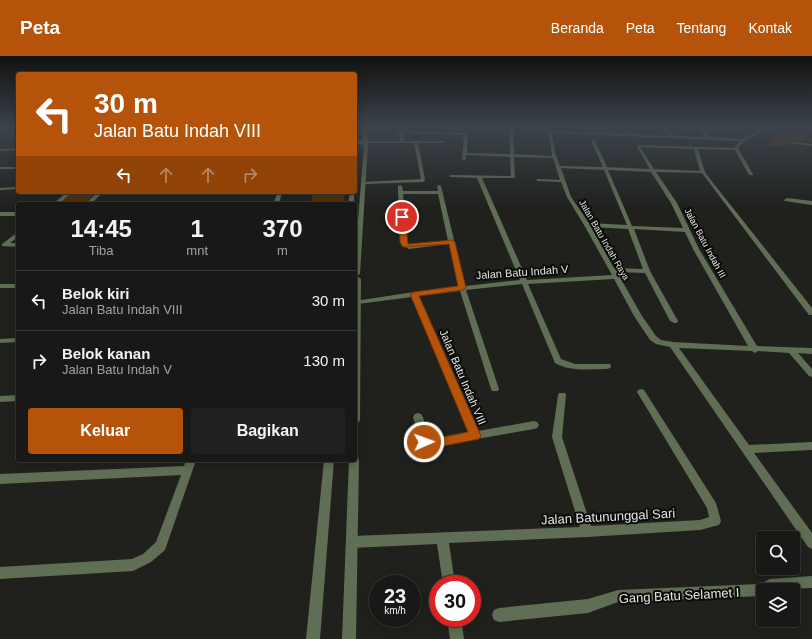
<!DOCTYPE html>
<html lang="id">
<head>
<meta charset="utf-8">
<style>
	:root { --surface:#181916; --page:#21221f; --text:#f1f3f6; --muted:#9fa0a1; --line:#363835; --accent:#b45309 }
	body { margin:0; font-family:Helvetica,sans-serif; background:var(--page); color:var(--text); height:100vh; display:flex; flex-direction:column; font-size:15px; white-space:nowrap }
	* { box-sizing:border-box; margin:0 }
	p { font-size:13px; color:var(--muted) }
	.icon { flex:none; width:22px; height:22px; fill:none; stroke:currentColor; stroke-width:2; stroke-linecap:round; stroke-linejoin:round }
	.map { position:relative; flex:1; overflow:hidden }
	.panel { position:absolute; left:16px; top:146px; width:341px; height:260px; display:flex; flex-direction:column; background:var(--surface); border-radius:4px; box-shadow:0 2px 10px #0003,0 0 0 1px var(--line) }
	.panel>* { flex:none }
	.top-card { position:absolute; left:16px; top:16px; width:341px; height:122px; border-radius:4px; box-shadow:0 2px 10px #0003,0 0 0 1px var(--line); background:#b45309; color:#fff; overflow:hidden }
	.fabs { position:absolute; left:756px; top:475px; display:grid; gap:8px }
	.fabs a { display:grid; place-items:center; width:44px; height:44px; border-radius:4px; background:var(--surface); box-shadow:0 2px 10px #0003,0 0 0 1px var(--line); font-size:20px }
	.speed { position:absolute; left:369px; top:519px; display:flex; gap:8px; font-size:20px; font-weight:700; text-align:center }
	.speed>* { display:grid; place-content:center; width:52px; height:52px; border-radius:50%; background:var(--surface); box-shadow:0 2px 10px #0003,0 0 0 1px var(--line); line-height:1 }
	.speed small { font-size:10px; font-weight:400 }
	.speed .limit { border:6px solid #d22; background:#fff; color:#111 }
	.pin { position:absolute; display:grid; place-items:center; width:34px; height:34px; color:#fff; margin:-17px; border:2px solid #fff; border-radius:50%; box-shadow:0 1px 4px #0007 }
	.me { position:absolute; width:44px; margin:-22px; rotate:88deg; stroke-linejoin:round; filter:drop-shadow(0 0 3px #0008) }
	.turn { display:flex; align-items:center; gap:14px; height:84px; padding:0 12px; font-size:18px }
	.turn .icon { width:52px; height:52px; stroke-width:2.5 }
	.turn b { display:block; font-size:28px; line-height:34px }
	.lanes { display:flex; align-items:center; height:38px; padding:0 12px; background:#0003; justify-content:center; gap:20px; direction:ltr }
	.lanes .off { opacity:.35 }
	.eta { display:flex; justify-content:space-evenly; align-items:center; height:68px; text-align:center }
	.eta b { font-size:24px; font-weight:700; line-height:28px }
	.action { display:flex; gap:8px; margin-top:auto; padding:8px 12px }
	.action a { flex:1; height:46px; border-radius:4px; background:var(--accent); color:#fff; font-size:16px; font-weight:700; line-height:46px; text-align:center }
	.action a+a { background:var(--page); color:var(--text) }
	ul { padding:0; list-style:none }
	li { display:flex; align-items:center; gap:12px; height:60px; padding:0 12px; border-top:1px solid var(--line) }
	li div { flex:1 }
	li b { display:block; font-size:15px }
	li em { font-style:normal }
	header { display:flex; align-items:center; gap:24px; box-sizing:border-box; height:56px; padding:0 20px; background:var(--accent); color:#fff }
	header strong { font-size:19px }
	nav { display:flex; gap:22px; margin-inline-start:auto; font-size:14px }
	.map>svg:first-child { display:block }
	.green { fill:#573105 }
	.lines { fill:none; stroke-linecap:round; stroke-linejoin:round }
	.minor { fill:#5f6e54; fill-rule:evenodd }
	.tertiary { fill:#5f6e54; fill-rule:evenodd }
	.route { fill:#b45309; stroke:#753606 }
	.labels { text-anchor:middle; stroke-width:4; stroke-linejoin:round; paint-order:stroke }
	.far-street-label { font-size:9px; fill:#e5e5e2; stroke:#0a0a08 }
	.street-label { font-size:11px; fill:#e5e5e2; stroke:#0a0a08 }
	.near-street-label { font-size:13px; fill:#e5e5e2; stroke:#0a0a08 }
</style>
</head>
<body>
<header>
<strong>Peta</strong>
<nav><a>Beranda</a><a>Peta</a><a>Tentang</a><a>Kontak</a></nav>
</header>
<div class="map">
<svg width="812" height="583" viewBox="0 0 812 583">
	<rect width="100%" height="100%" fill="#20211d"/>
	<path class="green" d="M 781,71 L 796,71 L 794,74 L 810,78 L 803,81 L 812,83 L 812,86 L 789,84 L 785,90 L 765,90 L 783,78 Z
		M 72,136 L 97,136 L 84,148 L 57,148 Z
		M 345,136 L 344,148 L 310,148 L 313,137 Z"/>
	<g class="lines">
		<path class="minor" d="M 473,71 L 476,71 L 476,78 L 473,77 Z
			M 509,71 L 513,71 L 514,98 L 552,100 L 548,71 L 550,71 L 551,75 L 629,78 L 624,71 L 627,71 L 633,78 L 670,80 L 660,71 L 664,71 L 674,80 L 706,81 L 696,71 L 700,71 L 711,81 L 743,83 L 755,76 L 756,74 L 734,72 L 733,71 L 756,72 L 759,71 L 761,73 L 758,78 L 745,85 L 738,92 L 753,118 L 753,119 L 749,119 L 735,94 L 698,93 L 705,116 L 710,123 L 812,252 L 812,259 L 809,259 L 702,117 L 656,116 L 677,147 L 699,193 L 757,290 L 812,292 L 812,298 L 798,297 L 812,313 L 812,321 L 809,320 L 789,297 L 758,295 L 755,297 L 752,295 L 679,292 L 749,389 L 812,386 L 812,394 L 754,397 L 812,477 L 812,493 L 808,491 L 670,291 L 656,288 L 650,284 L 634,260 L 614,223 L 528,228 L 561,303 L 575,308 L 610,308 L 611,310 L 610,312 L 607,313 C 589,313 571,316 555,307 L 522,228 L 466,234 L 499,333 L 498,335 L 492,335 L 491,333 L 460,235 L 419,240 L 478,375 L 534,365 L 537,366 L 539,369 L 537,372 L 534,373 L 425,392 L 421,391 L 413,361 L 415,358 L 418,357 L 421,358 L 423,361 L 429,383 L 469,376 L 412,241 L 358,248 L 355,248 L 355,245 L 414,236 L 458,231 L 449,188 L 409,193 L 401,189 L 398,136 L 398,130 L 400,129 L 402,130 L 403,135 L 438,135 L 437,130 L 439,129 L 441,130 L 465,230 L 520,224 L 477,122 L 451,121 L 449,120 L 451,119 L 511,120 L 510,101 L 466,99 L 466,103 L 464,104 L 462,103 L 464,79 L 403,77 L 404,85 L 443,85 L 445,86 L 443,87 L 418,87 L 425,123 L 424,126 L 364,128 L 362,128 L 362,126 L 421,123 L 414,87 L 366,87 L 364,86 L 366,85 L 400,85 L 398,77 L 402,75 L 465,77 L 468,79 L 467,97 L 510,98 ZM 552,77 L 741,85 L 734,92 L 636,89 L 650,113 L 607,111 L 595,85 L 593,84 L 591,85 L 603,111 L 560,110 L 555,97 ZM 640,91 L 694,93 L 700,115 L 654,113 ZM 514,101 L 553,102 L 560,124 L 538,123 L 536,124 L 538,125 L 561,126 L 567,141 L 584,169 L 612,219 L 527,224 L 482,122 L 515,122 ZM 561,112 L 604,114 L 627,169 L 589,167 L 571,141 ZM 608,114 L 651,116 L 671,147 L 683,172 L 632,170 ZM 403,138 L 438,138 L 448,185 L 410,189 L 407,188 ZM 591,171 L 628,173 L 643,213 L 614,212 ZM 634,173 L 685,176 L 693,193 L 748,290 L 673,286 L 661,284 L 656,280 L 642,260 L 617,216 L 645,217 L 670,265 L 674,267 L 677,267 L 678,265 L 650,215 Z
			M 18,72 L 18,75 L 16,76 L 18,76 L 18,78 L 9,77 Z
			M 788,85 L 812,88 L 812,90 L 789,87 Z
			M 18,92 L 18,94 L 0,95 L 0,93 Z
			M 0,111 L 18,111 L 18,113 L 0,113 Z
			M 18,131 L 18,133 L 0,134 L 0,132 Z
			M 67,136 L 72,136 L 59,148 L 53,148 Z
			M 98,136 L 103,136 L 91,148 L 85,148 Z
			M 278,136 L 282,136 L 279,148 L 273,148 Z
			M 787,142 L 812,145 L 812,149 L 785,145 L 784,144 Z
			M 0,156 L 18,156 L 18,160 L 0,160 Z
			M 18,176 L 18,181 L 10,187 L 18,187 L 18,191 L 2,190 L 2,188 Z
			M 0,228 L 18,228 L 18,232 L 0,232 Z
			M 18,282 L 18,286 L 0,287 L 0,283 Z
			M 641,333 L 644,334 L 716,447 L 721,465 L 719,469 L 700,474 L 587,481 L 449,487 L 455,528 L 443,528 L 437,488 L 352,492 L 348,490 L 346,486 L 348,482 L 352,480 L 580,471 L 552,381 L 558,339 L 559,337 L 565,337 L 566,339 L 562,381 L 591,470 L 700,464 L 709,461 L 707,452 L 637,336 L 638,334 Z
			M 18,339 L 18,345 L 0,346 L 0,340 Z
			M 186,404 L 196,404 L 165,494 L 151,506 L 133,515 L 0,523 L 0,511 L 132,503 L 143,498 L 156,486 L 181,419 L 0,428 L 0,418 L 184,410 Z
			M 812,520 L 812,532 L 763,534 L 762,540 L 618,546 L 588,557 L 499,566 L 494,564 L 492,559 L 494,554 L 499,552 L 588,543 L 618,534 L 760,528 L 770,523 Z
			M 447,562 L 461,562 L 464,583 L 450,583 Z"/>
		<path class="tertiary" d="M 356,71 L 359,71 L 358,84 L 363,84 L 363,71 L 366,71 L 368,87 L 360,218 L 357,220 L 355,219 L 355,202 L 364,89 L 355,88 Z
			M 350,136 L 354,136 L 354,148 L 348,148 Z
			M 358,221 L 361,223 L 360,364 L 358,367 L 355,368 L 355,223 Z
			M 355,400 L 358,401 L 359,404 L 356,583 L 342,583 L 349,404 L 355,404 Z
			M 324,404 L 334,404 L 320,583 L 306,583 Z"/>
	</g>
	<linearGradient id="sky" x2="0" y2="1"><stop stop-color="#121210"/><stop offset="0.47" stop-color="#3c434c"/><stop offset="1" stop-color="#3c434c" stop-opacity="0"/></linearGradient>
	<rect width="812" height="152" fill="url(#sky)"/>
	<path class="route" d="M 402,159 L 405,161 L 408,188 L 452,184 L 455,186 L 466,232 L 462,234 L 419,240 L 481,380 L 479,383 L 428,393 L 420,390 L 418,386 L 420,383 L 424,382 L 429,384 L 468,376 L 410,238 L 414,236 L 458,230 L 449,188 L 403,191 L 400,186 L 399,161 Z"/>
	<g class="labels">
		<g class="far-street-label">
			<text transform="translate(604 184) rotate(60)" y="3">Jalan Batu Indah Raya</text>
			<text transform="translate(705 187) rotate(62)" y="3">Jalan Batu Indah III</text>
		</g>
		<g class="street-label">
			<text transform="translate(522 216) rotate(-4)" y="4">Jalan Batu Indah V</text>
			<text transform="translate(463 321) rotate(67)" y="4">Jalan Batu Indah VIII</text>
		</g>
		<g class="near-street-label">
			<text transform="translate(608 460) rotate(-3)" y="5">Jalan Batununggal Sari</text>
			<text transform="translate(679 539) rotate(-3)" y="5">Gang Batu Selamet I</text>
		</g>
	</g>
</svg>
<div class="fabs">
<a><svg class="icon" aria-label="search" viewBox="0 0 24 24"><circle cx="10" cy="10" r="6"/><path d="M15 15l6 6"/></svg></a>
<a><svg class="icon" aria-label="layers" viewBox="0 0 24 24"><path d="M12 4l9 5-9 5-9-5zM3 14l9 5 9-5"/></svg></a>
</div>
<div class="speed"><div>23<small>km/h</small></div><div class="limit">30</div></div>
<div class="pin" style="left:402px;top:161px;background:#d93025"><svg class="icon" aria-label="arrive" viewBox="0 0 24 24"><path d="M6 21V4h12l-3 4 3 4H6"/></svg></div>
<svg class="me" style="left:424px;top:386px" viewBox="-20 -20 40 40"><circle r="17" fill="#b45309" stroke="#fff" stroke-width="3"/><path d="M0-11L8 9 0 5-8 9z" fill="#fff"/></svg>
<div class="top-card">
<div class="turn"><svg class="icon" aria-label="left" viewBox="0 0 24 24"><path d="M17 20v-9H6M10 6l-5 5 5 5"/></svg><div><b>30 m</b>Jalan Batu Indah VIII</div></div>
<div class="lanes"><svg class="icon" aria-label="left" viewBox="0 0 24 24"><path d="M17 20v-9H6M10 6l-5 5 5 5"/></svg><svg class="icon off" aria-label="ahead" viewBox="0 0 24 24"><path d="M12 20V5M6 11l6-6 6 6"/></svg><svg class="icon off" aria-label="ahead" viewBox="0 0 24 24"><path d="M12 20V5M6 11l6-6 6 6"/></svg><svg class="icon off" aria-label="right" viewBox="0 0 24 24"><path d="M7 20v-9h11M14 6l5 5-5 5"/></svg></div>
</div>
<section class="panel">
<div class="eta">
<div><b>14:45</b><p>Tiba</p></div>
<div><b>1</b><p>mnt</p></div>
<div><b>370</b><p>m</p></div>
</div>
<ul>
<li><svg class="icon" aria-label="left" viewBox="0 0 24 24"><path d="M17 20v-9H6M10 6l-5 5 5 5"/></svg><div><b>Belok kiri</b><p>Jalan Batu Indah VIII</p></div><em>30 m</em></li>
<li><svg class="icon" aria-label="right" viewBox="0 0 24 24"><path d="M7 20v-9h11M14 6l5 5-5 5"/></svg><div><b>Belok kanan</b><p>Jalan Batu Indah V</p></div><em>130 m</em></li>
</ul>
<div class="action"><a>Keluar</a><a>Bagikan</a></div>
</section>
</div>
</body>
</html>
